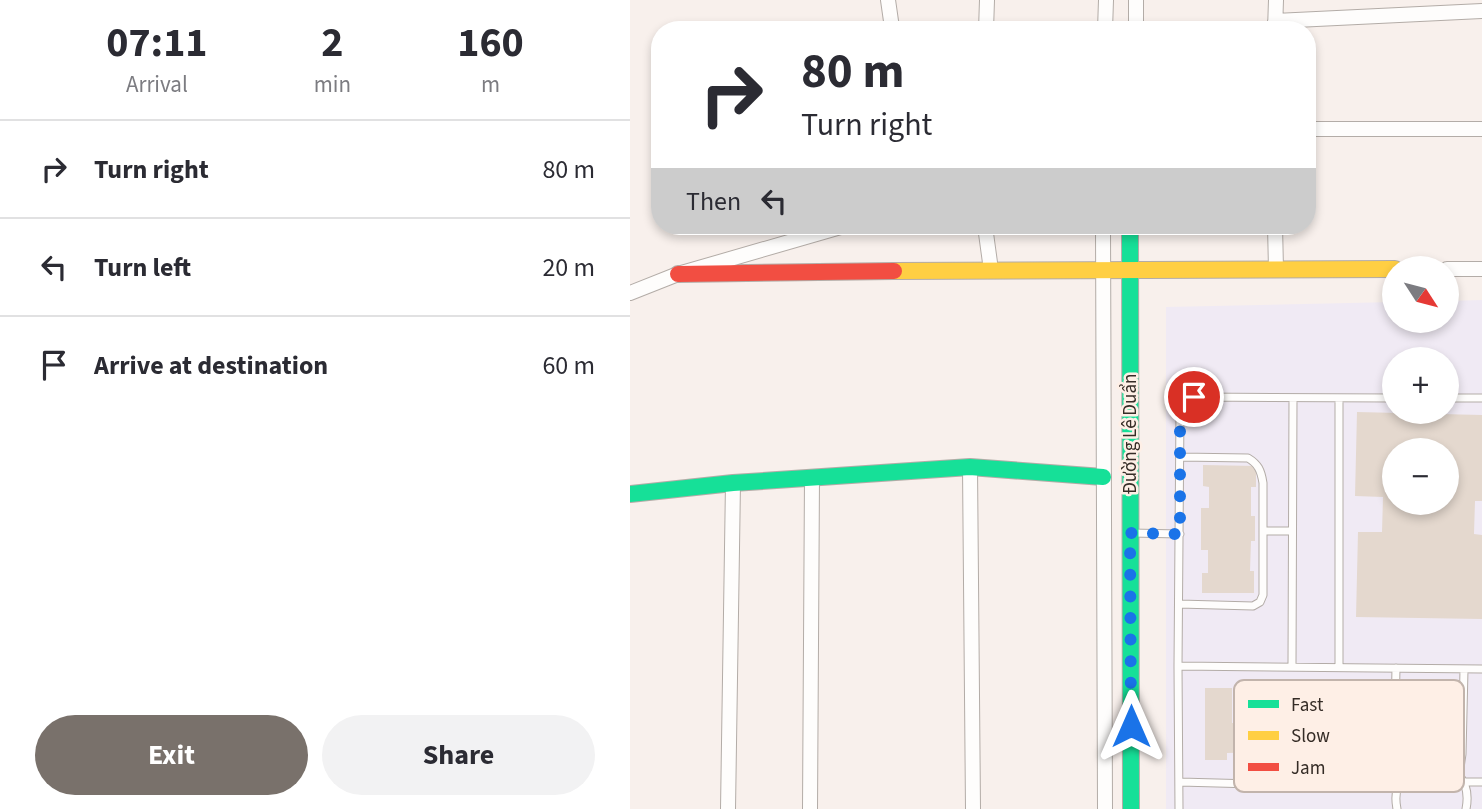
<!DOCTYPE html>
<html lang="en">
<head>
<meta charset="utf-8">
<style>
	:root { --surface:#fff; --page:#f2f2f3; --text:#2b2b33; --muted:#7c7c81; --line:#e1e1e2; --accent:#79716b }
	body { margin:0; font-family:"Source Sans 3",sans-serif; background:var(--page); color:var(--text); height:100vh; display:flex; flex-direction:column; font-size:26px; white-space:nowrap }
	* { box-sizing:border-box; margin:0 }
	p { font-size:23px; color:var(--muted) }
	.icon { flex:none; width:38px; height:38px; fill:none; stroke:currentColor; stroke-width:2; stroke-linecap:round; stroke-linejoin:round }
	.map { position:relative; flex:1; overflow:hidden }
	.details { display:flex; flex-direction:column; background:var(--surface); width:630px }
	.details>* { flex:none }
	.guide { position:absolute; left:21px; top:21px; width:665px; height:214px; border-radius:28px; box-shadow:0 4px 10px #0003; background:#fff; color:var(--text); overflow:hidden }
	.needle { width:46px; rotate:126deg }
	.fabs { position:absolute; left:752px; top:256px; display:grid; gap:14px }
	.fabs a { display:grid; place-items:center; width:77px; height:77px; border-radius:50%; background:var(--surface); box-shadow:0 4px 10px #0003; font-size:35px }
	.pin { position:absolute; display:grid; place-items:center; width:60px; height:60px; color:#fff; margin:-30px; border:4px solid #fff; border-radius:50%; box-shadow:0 2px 7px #0007 }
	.me { position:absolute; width:77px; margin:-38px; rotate:0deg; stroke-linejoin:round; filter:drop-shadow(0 0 5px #0008) }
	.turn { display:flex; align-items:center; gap:24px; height:147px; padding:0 35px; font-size:32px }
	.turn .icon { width:91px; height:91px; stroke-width:2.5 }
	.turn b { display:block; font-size:49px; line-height:60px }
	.then { display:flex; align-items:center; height:66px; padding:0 35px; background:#0003; gap:14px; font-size:26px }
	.eta { display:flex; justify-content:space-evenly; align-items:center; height:119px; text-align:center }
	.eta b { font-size:42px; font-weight:700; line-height:49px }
	.cta { display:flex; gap:14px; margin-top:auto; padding:14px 35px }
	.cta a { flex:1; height:80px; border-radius:42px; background:var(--accent); color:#fff; font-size:28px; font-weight:700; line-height:80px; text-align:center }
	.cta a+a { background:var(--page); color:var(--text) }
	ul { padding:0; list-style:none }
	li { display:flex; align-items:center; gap:21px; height:98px; padding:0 35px; border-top:2px solid var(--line) }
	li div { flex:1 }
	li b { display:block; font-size:26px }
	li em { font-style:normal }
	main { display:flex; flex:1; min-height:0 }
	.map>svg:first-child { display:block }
	.commercial { fill:#f0eaf4; fill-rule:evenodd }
	.building { fill:#e4d8ce; fill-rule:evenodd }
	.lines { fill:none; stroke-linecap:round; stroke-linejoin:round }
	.lane-casing { stroke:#b3aca7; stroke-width:9 }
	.street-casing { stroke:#b3aca7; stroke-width:16 }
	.fast-casing { stroke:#b3aca7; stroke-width:18 }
	.slow-casing { stroke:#b3aca7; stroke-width:18 }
	.jam-casing { stroke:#b3aca7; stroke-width:18 }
	.lane { stroke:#fefdfc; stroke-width:7 }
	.street { stroke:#fefdfc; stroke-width:14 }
	.fast { stroke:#16e098; stroke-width:16 }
	.slow { stroke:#ffcf43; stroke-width:16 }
	.jam { stroke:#f24e42; stroke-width:16 }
	.route { stroke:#1a73e8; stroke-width:12; stroke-dasharray:0 21.6 }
	.labels { text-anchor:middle; stroke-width:5; stroke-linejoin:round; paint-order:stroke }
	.street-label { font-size:19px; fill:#352c26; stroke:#feefe6 }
	.key { fill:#feefe6; stroke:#c2b4ac; stroke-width:2 }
	.key-label { font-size:19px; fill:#352c26 }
</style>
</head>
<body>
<main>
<section class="details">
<div class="eta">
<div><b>07:11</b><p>Arrival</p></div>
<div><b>2</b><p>min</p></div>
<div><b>160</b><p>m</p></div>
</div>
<ul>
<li><svg class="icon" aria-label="right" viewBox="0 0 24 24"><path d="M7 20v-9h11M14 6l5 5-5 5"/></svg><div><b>Turn right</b></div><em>80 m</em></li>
<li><svg class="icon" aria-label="left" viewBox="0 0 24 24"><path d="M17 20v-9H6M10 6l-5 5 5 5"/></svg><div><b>Turn left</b></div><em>20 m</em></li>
<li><svg class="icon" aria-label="arrive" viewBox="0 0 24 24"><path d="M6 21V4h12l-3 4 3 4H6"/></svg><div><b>Arrive at destination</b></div><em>60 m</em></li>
</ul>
<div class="cta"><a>Exit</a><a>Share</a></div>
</section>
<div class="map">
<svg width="852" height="809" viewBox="0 0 852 809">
	<rect width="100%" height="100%" fill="#f8f0ec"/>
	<path class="commercial" d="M 852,300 L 852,809 L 536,809 L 536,307 L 765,302 L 765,320 L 817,320 L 817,301 ZM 765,359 L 817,359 L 817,411 L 765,411 ZM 765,450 L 817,450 L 817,502 L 765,502 Z"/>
	<path class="building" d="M 727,412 L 852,415 L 852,501 L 845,501 L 844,534 L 852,535 L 852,619 L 726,617 L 728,532 L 752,532 L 753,497 L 725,496 ZM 765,450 L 817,450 L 817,502 L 765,502 Z
		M 573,465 L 626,466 L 626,487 L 621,487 L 621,516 L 625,516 L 625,541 L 621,541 L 620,571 L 624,571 L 624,593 L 572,593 L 572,573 L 578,573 L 578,550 L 571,550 L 571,508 L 579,508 L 579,487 L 573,486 Z
		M 714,687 L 743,687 L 743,756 L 723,756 L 722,749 L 680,750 L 680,758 L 638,759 L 638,752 L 597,753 L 597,760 L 575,760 L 575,688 L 602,688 L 602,723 L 628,722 L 627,702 L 690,701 L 690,722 L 714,721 Z"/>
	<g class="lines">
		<defs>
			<path id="lane" d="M 817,398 L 852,398
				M 633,531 L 662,531
				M 501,533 L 550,534
				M 549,604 L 623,606 L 630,602 L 633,595 L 633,483 C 631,470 628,464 618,458 L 550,457
				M 548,666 L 852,669
				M 662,666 L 663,398
				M 709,667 L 709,398
				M 766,668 L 764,763 L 771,779
				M 829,775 L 832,754 L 834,670
				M 550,782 L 767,788
				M 834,782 L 852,782
				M 549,809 L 548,666 L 550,410 L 555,401 L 564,397 L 765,398
				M 767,809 C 755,749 848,748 836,809"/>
			<path id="street" d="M 258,0 L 261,21 L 263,30
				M 645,21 L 852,11
				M 356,30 L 357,0
				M 475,30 L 476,0
				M 506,30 L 506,0
				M 645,30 L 646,0
				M 677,129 L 852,129
				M 355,226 L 361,270
				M 473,226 L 475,809
				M 645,226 L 646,269
				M 817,269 L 852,269
				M 0,293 L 48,274 L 214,226
				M 340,467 L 343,809
				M 98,809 L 103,483
				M 180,809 L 182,477"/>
			<path id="fast" d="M 500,226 L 501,809
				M 0,494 L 103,483 L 340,467 L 473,477"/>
			<path id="slow" d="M 264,271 L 765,269"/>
			<path id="jam" d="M 48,274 L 264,271"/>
		</defs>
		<use href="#lane" class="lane-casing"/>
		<use href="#street" class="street-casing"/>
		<use href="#fast" class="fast-casing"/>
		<use href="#slow" class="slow-casing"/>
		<use href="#jam" class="jam-casing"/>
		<use href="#lane" class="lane"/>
		<use href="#street" class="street"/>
		<use href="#fast" class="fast"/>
		<use href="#slow" class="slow"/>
		<use href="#jam" class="jam"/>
	</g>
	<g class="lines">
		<path class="route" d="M 501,726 L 500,533 L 550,534 L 550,410 L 555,401 L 564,397"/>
	</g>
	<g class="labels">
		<g class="street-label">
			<text transform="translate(499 434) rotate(-90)" y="7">Đường Lê Duẩn</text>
		</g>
	</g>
	<rect x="604" y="680" width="230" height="112" rx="10" class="key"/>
	<rect x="618" y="700" width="31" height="8" fill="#16e098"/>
	<rect x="618" y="731" width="31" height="9" fill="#ffcf43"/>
	<rect x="618" y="763" width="31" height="8" fill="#f24e42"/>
	<g class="key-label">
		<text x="661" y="711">Fast</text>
		<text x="661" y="742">Slow</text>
		<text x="661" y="774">Jam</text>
	</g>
</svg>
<div class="fabs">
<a><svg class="needle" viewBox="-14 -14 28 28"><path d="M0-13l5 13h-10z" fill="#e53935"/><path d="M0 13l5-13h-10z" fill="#7c7c81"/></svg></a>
<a>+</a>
<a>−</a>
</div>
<div class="pin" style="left:564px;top:397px;background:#d93025"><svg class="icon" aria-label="arrive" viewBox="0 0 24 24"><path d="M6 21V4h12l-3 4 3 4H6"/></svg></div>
<svg class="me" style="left:501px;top:726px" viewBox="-20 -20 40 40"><path d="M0-17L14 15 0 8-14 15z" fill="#1a73e8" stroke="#fff" stroke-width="4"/></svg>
<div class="guide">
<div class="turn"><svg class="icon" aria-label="right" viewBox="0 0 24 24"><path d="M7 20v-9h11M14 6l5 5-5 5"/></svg><div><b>80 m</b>Turn right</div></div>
<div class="then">Then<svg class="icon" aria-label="left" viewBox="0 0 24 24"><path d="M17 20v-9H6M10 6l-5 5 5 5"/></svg></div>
</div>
</div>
</main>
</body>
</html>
